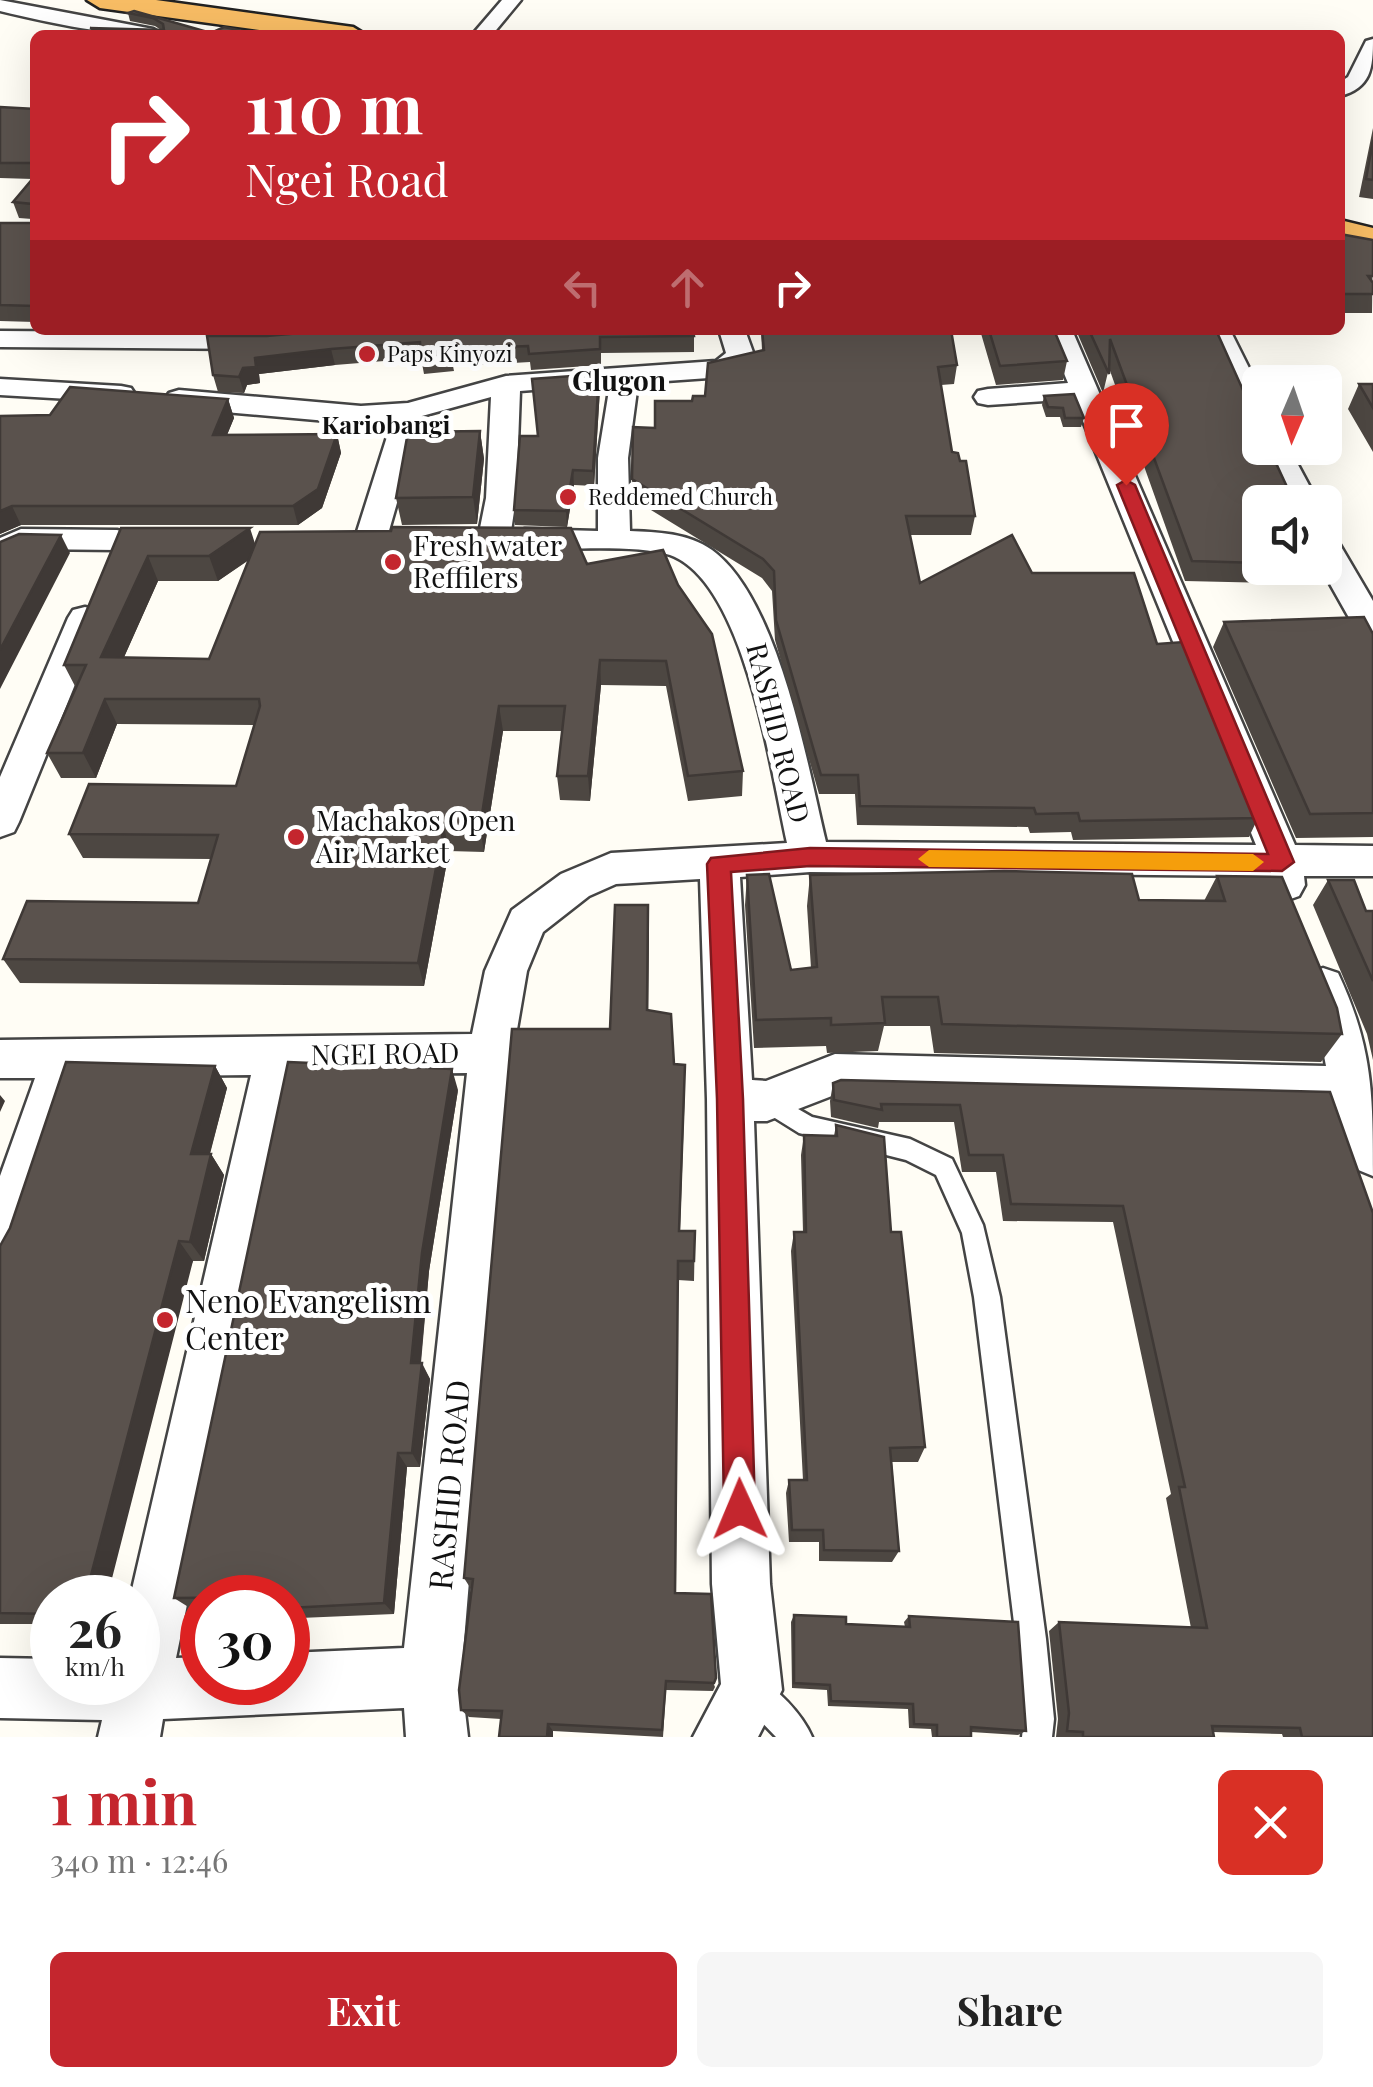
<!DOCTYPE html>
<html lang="en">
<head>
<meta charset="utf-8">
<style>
	:root { --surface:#fff; --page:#f6f6f6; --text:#222; --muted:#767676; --accent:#c4262e }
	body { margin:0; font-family:"Playfair Display",serif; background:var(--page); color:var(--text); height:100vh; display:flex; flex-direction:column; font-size:38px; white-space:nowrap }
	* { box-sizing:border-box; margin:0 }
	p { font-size:32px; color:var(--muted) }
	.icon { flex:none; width:55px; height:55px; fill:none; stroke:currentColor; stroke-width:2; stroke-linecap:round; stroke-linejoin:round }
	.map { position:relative; height:1737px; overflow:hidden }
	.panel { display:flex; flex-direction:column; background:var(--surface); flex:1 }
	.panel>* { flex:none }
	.guide { position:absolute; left:30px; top:30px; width:1315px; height:305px; border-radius:15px; box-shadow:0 10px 40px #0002; background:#c4262e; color:#fff; overflow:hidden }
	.needle { width:65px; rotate:182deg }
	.buttons { position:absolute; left:1242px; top:365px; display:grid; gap:20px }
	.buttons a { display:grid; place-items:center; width:100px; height:100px; border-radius:15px; background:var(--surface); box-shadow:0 10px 40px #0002; font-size:50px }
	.speed { position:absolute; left:30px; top:1575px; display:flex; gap:20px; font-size:50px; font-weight:700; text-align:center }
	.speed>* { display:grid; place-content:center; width:130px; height:130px; border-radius:50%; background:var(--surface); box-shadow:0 10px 40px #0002; line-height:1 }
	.speed small { font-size:25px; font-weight:400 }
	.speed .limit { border:15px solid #d22; background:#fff; color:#111 }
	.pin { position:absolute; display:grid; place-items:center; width:85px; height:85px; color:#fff; margin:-102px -42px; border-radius:50% 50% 50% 0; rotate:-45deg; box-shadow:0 0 10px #0007 }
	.pin .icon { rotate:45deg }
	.me { position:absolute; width:110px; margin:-55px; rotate:359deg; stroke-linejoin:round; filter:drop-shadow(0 0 8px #0008) }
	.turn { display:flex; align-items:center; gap:35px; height:210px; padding:0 50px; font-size:45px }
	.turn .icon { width:130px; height:130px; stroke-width:2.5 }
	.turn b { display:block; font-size:70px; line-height:85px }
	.lanes { display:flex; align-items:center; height:95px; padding:0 50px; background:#0003; justify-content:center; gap:50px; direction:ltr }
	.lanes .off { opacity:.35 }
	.round { display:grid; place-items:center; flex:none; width:105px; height:105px; border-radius:15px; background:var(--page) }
	.summary { display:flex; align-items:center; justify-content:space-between; height:170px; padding:0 50px }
	h1 { font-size:60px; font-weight:700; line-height:75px; color:var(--accent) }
	.button { display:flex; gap:20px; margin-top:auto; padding:20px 50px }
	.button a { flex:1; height:115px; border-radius:15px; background:var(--accent); color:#fff; font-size:40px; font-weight:700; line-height:115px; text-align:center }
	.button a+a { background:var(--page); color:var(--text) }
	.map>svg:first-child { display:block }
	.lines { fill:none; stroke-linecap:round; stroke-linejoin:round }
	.service-casing { stroke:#444; stroke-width:5 }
	.minor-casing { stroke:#444; stroke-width:5 }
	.trunk-casing { stroke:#222; stroke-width:5 }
	.service { fill:#fff; fill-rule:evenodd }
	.minor { fill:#fff; fill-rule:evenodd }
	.trunk { fill:#f7bc64; fill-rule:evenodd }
	.wall { fill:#4d4742; fill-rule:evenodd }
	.shaded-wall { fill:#3f3936 }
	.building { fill:#5a524d; stroke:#3f3936; stroke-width:2.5 }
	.route { fill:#c4262e; stroke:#7f191e; stroke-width:2.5 }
	.slow { fill:#f59e0b }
	.poi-dot { fill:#c4262e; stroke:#fff; stroke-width:4 }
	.labels { text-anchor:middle; stroke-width:10; stroke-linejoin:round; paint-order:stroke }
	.far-poi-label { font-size:22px; fill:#111; stroke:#fff; text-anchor:start }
	.far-neighbourhood-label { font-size:25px; font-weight:bold; fill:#111; stroke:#fff }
	.far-quarter-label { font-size:28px; font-weight:bold; fill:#111; stroke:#fff }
	.poi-label { font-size:28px; fill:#111; stroke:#fff; text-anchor:start }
	.street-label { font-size:28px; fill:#111; stroke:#fff }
	.near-poi-label { font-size:32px; fill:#111; stroke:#fff; text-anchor:start }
	.near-street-label { font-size:32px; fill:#111; stroke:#fff }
</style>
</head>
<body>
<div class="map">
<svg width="1373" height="1737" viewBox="0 0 1373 1737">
	<rect width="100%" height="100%" fill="#fffdf5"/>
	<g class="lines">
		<defs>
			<path id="service" d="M 767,1091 L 812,1117 L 910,1139 L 952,1159 L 983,1225 L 1000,1297 L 1046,1639 L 1054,1719 L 1052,1737 L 1022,1737 L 1024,1719 L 1016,1639 L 974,1297 L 962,1233 L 936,1175 L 906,1160 L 799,1133 L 759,1108 L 756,1101 L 759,1094 Z
				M 753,1676 C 775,1685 803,1715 812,1737 L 776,1737 L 742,1702 L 738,1691 L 742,1680 Z"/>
			<path id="minor" d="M 0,0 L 153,29 L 163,35 C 106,35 54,24 0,11 Z
				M 502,0 L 521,0 L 492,35 L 472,35 Z
				M 1373,39 C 1373,68 1371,88 1340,96 L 1340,82 L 1348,77 L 1366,41 Z
				M 719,330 L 745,330 L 754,355 L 733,375 L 723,377 L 638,383 L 628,458 L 630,531 C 657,532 688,533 712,550 C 779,599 807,764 826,842 L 1256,845 L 1074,399 L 988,405 L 978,403 L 974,397 L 978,391 L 988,389 L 1068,383 L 1046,330 L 1072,330 L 1295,845 L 1373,846 L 1373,876 L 1304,876 L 1305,885 L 1299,896 L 1285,901 L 1271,896 L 1264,876 L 810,872 L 740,877 L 752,1080 L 766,1081 L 835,1054 L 1326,1066 L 1320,1035 L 1302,986 L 1308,973 L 1323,968 L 1338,973 C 1373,1047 1373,1096 1373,1176 L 1356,1169 L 1335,1107 L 837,1094 L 767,1121 L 754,1121 L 770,1584 L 782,1690 L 758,1737 L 693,1737 L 721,1684 L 712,1584 L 707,1099 L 700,879 L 616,884 L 589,896 L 543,932 L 527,971 L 513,1053 L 461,1677 L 468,1737 L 406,1737 L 404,1708 L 163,1719 L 160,1737 L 98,1737 L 102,1720 L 0,1718 L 0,1658 L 52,1659 L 52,1682 L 138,1682 L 138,1598 L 130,1598 L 251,1075 L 80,1077 L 25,1246 L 17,1263 L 0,1270 L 0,1176 L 35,1078 L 0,1078 L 0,1040 L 472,1034 L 485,971 L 512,910 L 561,874 L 611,853 L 787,843 C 771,772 745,582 670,555 C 637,544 562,550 525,549 L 514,546 L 509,539 L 505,545 L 483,545 L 478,538 L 486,498 L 491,397 L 422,416 L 386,541 L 381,548 L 359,548 L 354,541 L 392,421 L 361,424 L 179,408 L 169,405 L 165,399 L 169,393 L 179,390 L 361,406 L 408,403 L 506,376 L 716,361 L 726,353 ZM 610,384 L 598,458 L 598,531 L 525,529 L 514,532 L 510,538 L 516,498 L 520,391 ZM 467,1073 L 404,1648 L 288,1653 L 288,1682 L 202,1682 L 202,1657 L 176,1658 L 296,1075 Z
				M 1204,330 L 1230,330 L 1260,390 L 1260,428 L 1250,425 L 1246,419 Z
				M 0,331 L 261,333 L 274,341 L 261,349 L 0,347 Z
				M 0,379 L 121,386 L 131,388 L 135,394 L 131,400 L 121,402 L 0,395 Z
				M 1261,448 L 1289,448 L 1318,502 L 1288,502 Z
				M 21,529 L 117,530 L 128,533 L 133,540 L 128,547 L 117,550 L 27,549 L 0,561 L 0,538 Z
				M 1325,535 L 1336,538 L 1373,601 L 1373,642 L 1361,639 L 1321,568 L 1325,568 Z
				M 85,607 L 97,610 L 102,618 L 19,822 L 14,832 L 0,837 L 0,777 L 68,618 L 73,610 Z"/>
			<path id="trunk" d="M 87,0 L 156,0 L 353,27 L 366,35 L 296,35 L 100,8 Z
				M 1340,220 L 1373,228 L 1373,248 L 1340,240 Z"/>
		</defs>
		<use href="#service" class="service-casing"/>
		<use href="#minor" class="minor-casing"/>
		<use href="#trunk" class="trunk-casing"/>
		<use href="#service" class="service"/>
		<use href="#minor" class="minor"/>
		<use href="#trunk" class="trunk"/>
	</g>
	<path class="wall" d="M 134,11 L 211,33 L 262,35 L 93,35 L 90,28 L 161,30 L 155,26 L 130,21 L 128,13 Z
		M 0,107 L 35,109 L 35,322 L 0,321 L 0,223 L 32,223 L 32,219 L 19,218 L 13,202 L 33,179 L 0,178 Z
		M 1373,128 L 1373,199 L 1359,197 Z
		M 1340,234 L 1373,240 L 1372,313 L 1340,313 Z
		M 761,330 L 951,330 L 957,365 L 954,384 L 941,385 L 952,452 L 975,516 L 971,535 L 910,535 L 920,583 L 1032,573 L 1157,644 L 1258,818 L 1249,837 L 1073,840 L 1071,832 L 1030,833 L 1028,827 L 857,825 L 855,794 L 819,794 L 775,640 L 772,591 L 762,578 L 633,499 L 632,479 L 655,428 L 692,401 L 705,396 L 762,350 Z
		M 980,330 L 1054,330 L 1067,361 L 1063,380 L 996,385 Z
		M 1076,330 L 1216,330 L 1260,502 L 1260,568 L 1320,568 L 1312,584 L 1185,581 L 1109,368 L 1103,393 Z
		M 267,336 L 694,336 L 694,352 L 601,353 L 601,365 L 531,370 L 530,362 L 453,366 L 454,371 L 424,374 L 421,358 L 335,365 L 259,374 L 260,383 L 247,385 L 244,393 L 218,392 L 213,375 Z
		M 599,374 L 600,389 L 594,486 L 574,485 L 567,527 L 515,525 L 514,510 L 538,436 Z
		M 1359,384 L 1373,384 L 1373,452 L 1348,409 Z
		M 1044,396 L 1084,418 L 1081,427 L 1063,427 L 1060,417 L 1046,417 L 1042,405 Z
		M 228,399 L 234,418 L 227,435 L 337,434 L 341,453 L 322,508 L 298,525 L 21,525 L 0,534 L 0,416 L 50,415 Z
		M 480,431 L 484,459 L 477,524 L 402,525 L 396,498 Z
		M 121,528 L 255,544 L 587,564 L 663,550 L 743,771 L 742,796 L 688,801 L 666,686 L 601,685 L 590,801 L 560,800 L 557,776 L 562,731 L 503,731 L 484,852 L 449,851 L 424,986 L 20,983 L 3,959 L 198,903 L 211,859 L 83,858 L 69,834 L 236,786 L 254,725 L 117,724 L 96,778 L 61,778 L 47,753 L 76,688 L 64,665 ZM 249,560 L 209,659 L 124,657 L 158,581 L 218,581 Z
		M 1224,622 L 1373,634 L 1373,837 L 1296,838 L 1213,647 Z
		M 747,875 L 791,970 L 811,968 L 807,906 L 810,875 L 1139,900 L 1204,901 L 1217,876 L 1342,1034 L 1321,1062 L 934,1053 L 930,1026 L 884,1026 L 878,1051 L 827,1053 L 826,1046 L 754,1048 L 745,905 Z
		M 1328,880 L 1366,911 L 1373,911 L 1373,1060 L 1367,1034 L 1313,905 Z
		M 648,905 L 648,1010 L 685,1088 L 680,1231 L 695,1231 L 694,1281 L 678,1280 L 676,1593 L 715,1687 L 713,1691 L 666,1690 L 663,1737 L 553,1731 L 501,1719 L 469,1717 L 461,1710 L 471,1589 L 464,1578 Z
		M 215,1066 L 227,1088 L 210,1154 L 211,1154 L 224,1175 L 204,1261 L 193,1261 L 52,1598 L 52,1624 L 0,1624 L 0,1246 Z
		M 833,1083 L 1330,1092 L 1373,1737 L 1283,1737 L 1282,1734 L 1213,1732 L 1214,1737 L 1056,1737 L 1058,1719 L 1049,1631 L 1059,1622 L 1191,1628 L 1166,1498 L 1171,1494 L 1113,1222 L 1003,1221 L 996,1172 L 962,1172 L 954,1122 L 879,1122 L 878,1128 L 831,1117 L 830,1101 Z
		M 458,1090 L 429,1271 L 421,1363 L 430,1379 L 420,1467 L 407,1467 L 394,1614 L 300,1618 L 288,1608 L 288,1598 L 202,1598 L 202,1608 L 190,1608 L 174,1598 Z
		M 836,1125 L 891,1232 L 925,1447 L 918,1462 L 892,1462 L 899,1551 L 892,1562 L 819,1561 L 819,1542 L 789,1542 L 786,1493 L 789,1480 L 803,1480 L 791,1251 L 794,1232 L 803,1232 L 801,1155 L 804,1135 L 834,1136 Z
		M 794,1615 L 846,1624 L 905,1627 L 904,1622 L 909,1616 L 1026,1731 L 1018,1735 L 971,1732 L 971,1737 L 932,1737 L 931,1729 L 909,1728 L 908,1709 L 828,1706 L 827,1690 L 792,1688 L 791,1622 Z"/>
	<path class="shaded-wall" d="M 331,349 L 335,365 L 259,374 L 260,383 L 247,385 L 244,393 L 239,377 L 243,368 L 255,358 Z
		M 599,374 L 600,389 L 594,486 L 593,471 Z
		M 228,399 L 234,418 L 219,454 L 213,435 Z
		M 480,431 L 484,459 L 477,524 L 473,497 Z
		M 337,434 L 341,453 L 322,508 L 298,525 L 293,506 Z
		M 573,470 L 574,485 L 567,527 L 566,511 Z
		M 12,506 L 21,525 L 0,534 L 0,511 Z
		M 250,528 L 258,553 L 218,581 L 209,556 Z
		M 61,535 L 70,553 L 0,689 L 0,650 Z
		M 148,556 L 158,581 L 113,682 L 101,657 Z
		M 600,660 L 601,685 L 590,801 L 588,776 Z
		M 105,699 L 117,724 L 96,778 L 83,753 Z
		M 499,706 L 503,731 L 484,852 L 480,827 Z
		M 444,826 L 449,851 L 424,986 L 418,963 Z
		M 648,905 L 649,930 L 648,1033 L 647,1010 Z
		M 215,1066 L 227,1088 L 204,1175 L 191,1154 Z
		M 452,1069 L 458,1090 L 429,1271 L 419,1379 L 411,1363 L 422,1253 Z
		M 0,1095 L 5,1101 L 0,1112 Z
		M 211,1154 L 224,1175 L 204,1261 L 190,1242 Z
		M 179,1241 L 193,1261 L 107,1598 L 85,1598 Z
		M 422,1363 L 430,1379 L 420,1467 L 412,1453 Z
		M 398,1453 L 407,1467 L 394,1614 L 384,1603 Z
		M 548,1724 L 553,1731 L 553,1737 L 547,1737 Z"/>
	<path class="building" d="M 134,11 L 211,33 L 224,27 L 262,35 L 114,35 L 90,28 L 164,30 L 163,24 L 153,18 L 128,13 Z
		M 0,107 L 35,109 L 35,163 L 0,163 Z
		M 1373,140 L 1373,180 L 1366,179 Z
		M 35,176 L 35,306 L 0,305 L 0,223 L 32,223 L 32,204 L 13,202 Z
		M 1340,234 L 1373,240 L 1373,276 L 1368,276 L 1373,283 L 1373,294 L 1340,294 Z
		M 335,330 L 693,330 L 694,336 L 600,337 L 600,349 L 529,354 L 528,346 L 451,349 L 451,355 L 421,357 L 420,342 L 331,349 L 255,358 L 256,367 L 243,368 L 239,377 L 213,375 L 207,336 L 267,336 Z
		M 762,330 L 951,330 L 957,365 L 938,367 L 952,452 L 958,453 L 960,461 L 966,461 L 975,516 L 906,516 L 920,583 L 1012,535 L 1032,573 L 1134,573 L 1157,644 L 1184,642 L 1258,818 L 1080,821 L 1078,813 L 1036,814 L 1034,808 L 860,806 L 858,775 L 821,775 L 776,620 L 774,571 L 763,559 L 632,479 L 633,427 L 655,428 L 655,401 L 692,401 L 693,396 L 705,396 L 708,363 L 764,350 Z
		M 989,330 L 1054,330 L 1067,361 L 1000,366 Z
		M 1089,330 L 1216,330 L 1260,428 L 1260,448 L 1269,448 L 1294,502 L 1260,502 L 1260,563 L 1192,561 L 1110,339 L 1109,374 Z
		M 599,374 L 593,471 L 573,470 L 566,511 L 514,510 L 520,436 L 538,436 L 532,379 Z
		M 1359,384 L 1373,384 L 1373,408 Z
		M 70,387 L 228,399 L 213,435 L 337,434 L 318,489 L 293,506 L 12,506 L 0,511 L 0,416 L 50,415 Z
		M 1074,394 L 1084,418 L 1065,418 L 1063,408 L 1048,407 L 1044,396 Z
		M 480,431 L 473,497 L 396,498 L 408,432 Z
		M 392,527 L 571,528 L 587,564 L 663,550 L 678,585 L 712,634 L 743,771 L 688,776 L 666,661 L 600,660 L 588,776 L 557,776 L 565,706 L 499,706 L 480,827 L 444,826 L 418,963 L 3,959 L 27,901 L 198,903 L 218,835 L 69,834 L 89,784 L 236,786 L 260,706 L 259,699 L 105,699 L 83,753 L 47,753 L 86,665 L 64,665 L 121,528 L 250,528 L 209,556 L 148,556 L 101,657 L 209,659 L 260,532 L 391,531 Z
		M 19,534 L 61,535 L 0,650 L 0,542 Z
		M 1364,617 L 1373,634 L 1373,813 L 1310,814 L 1224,622 Z
		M 1004,871 L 1132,874 L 1139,900 L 1225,901 L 1217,876 L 1282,877 L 1337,1008 L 1342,1034 L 942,1024 L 938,997 L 882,997 L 885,1023 L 831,1025 L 831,1018 L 756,1020 L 747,875 L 769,874 L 791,970 L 817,967 L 810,875 Z
		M 1328,880 L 1354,880 L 1366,911 L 1373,911 L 1373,981 Z
		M 615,905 L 648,905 L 647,1010 L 671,1014 L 674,1064 L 685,1065 L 679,1231 L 695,1231 L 694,1261 L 678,1261 L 675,1593 L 711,1594 L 716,1678 L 714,1683 L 666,1681 L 662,1730 L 548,1724 L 547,1737 L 499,1737 L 502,1711 L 461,1710 L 459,1690 L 473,1579 L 464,1578 L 512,1029 L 610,1029 Z
		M 66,1062 L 215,1066 L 191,1154 L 211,1154 L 190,1242 L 179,1241 L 85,1598 L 52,1598 L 52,1614 L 0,1613 L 0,1246 L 10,1228 Z
		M 288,1062 L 452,1069 L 422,1253 L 411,1363 L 422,1363 L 412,1453 L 398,1453 L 384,1603 L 288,1608 L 288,1597 L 174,1598 Z
		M 841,1080 L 1330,1092 L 1373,1213 L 1373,1737 L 1302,1737 L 1300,1728 L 1212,1726 L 1214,1737 L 1083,1737 L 1083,1732 L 1067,1731 L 1069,1713 L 1059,1622 L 1207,1628 L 1179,1487 L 1185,1487 L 1123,1206 L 1011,1204 L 1003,1155 L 969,1155 L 960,1105 L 881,1104 L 882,1110 L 834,1100 L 833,1083 Z
		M 836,1125 L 884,1137 L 891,1232 L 901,1232 L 925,1447 L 890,1448 L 899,1551 L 824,1550 L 823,1530 L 792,1530 L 789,1480 L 807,1480 L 794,1232 L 806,1232 L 804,1135 L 837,1136 Z
		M 794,1615 L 846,1617 L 846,1624 L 910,1627 L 909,1616 L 1018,1622 L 1026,1731 L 971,1727 L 971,1737 L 937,1737 L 937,1725 L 914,1724 L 913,1704 L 831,1701 L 830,1685 L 794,1683 Z"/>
	<path class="route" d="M 1126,480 L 1135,485 L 1294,862 L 1282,871 L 810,866 L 731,872 L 743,1099 L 755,1509 L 751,1520 L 740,1525 L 728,1520 L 724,1509 L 717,1099 L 707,864 L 711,858 L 810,848 L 1268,854 L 1117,485 Z"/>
	<path class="slow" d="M 929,850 L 1253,854 L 1264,862 L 1253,871 L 929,867 L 918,859 Z"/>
	<g class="poi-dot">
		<circle cx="367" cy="354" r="10"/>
		<circle cx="568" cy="497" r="10"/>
		<circle cx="393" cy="562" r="10"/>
		<circle cx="296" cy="837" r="10"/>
		<circle cx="165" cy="1320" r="10"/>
	</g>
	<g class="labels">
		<g class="far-poi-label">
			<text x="387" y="362">Paps Kinyozi</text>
			<text x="588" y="505">Reddemed Church</text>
		</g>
		<g class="far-neighbourhood-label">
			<text x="386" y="434">Kariobangi</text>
		</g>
		<g class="far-quarter-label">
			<text x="619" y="391">Glugon</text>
		</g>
		<g class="poi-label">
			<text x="413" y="556">Fresh water<tspan x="413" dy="32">Reffilers</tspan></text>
			<text x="316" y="831">Machakos Open<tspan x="316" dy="32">Air Market</tspan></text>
		</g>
		<g class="street-label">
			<text transform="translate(778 733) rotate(76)" y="10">RASHID ROAD</text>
			<text transform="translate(385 1054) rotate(-1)" y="10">NGEI ROAD</text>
		</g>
		<g class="near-poi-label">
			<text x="185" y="1313">Neno Evangelism<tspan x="185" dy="37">Center</tspan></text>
		</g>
		<g class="near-street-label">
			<text transform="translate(450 1485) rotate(-85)" y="11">RASHID ROAD</text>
		</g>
	</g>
</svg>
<div class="buttons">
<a><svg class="needle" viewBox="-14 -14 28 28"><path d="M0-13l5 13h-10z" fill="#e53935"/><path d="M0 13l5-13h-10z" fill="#767676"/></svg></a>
<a><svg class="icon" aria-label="sound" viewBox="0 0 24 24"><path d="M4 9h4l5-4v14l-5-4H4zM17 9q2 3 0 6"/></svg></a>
</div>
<div class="speed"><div>26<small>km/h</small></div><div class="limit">30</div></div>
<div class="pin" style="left:1126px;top:485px;background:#d93025"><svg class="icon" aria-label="arrive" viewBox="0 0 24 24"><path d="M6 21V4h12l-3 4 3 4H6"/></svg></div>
<svg class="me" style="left:740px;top:1509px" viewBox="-20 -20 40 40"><path d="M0-17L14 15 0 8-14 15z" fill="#c4262e" stroke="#fff" stroke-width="4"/></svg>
<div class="guide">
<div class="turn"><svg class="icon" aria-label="right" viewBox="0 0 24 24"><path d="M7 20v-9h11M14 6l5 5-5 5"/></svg><div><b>110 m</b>Ngei Road</div></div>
<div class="lanes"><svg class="icon off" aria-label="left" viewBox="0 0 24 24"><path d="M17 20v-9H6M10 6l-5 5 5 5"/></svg><svg class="icon off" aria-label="ahead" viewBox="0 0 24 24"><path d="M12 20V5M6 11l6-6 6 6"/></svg><svg class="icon" aria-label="right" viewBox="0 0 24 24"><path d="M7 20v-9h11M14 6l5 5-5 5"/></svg></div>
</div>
</div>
<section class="panel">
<div class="summary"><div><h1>1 min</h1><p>340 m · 12:46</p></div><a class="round" style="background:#d93025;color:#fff"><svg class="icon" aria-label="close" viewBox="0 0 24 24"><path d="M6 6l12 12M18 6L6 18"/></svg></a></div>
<div class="button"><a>Exit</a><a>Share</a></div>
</section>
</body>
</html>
